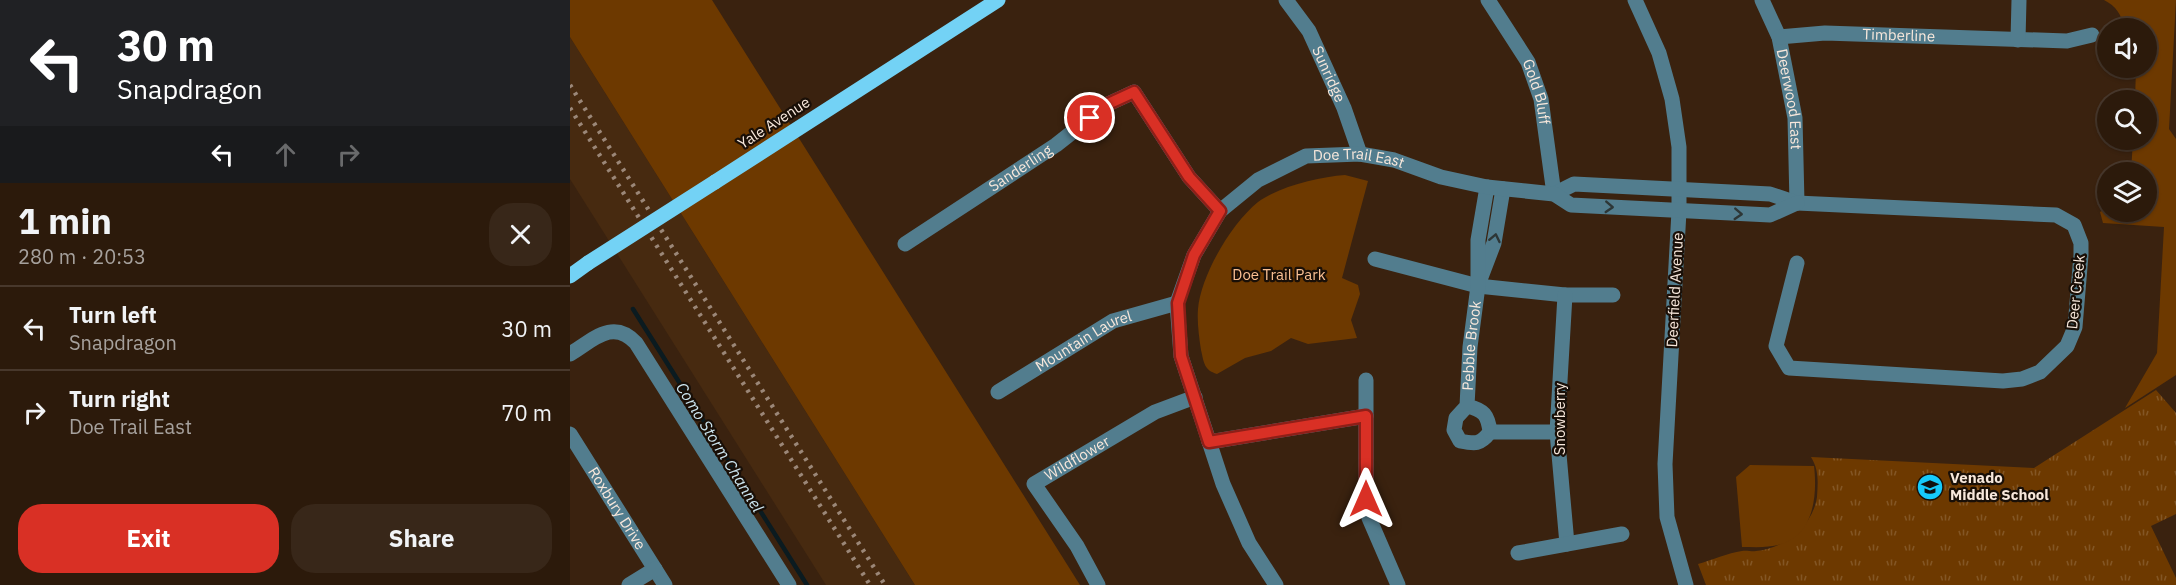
<!DOCTYPE html>
<html lang="en">
<head>
<meta charset="utf-8">
<style>
	:root { --surface:#2c1a0b; --page:#382719; --text:#f1f3f6; --muted:#a6a19d; --line:#48382c; --accent:#d93025 }
	body { margin:0; font-family:"IBM Plex Sans",sans-serif; background:var(--page); color:var(--text); height:100vh; display:flex; flex-direction:column; font-size:22px; white-space:nowrap }
	* { box-sizing:border-box; margin:0 }
	p { font-size:20px; color:var(--muted) }
	.icon { flex:none; width:33px; height:33px; fill:none; stroke:currentColor; stroke-width:2; stroke-linecap:round; stroke-linejoin:round }
	.map { position:relative; flex:1; overflow:hidden }
	.panel { display:flex; flex-direction:column; background:var(--surface); width:570px }
	.panel>* { flex:none }
	.hud { background:#202124; color:#fff; overflow:hidden }
	.controls { position:absolute; left:1527px; top:18px; display:grid; gap:12px }
	.controls a { display:grid; place-items:center; width:60px; height:60px; border-radius:50%; background:var(--surface); box-shadow:0 2px 4px #0004,0 0 0 2px var(--line); font-size:30px }
	.pin { position:absolute; display:grid; place-items:center; width:51px; height:51px; color:#fff; margin:-26px; border:3px solid #fff; border-radius:50%; box-shadow:0 2px 6px #0007 }
	.me { position:absolute; width:66px; margin:-33px; rotate:0deg; stroke-linejoin:round; filter:drop-shadow(0 0 4px #0008) }
	.turn { display:flex; align-items:center; gap:21px; height:126px; padding:0 18px; font-size:27px }
	.turn .icon { width:78px; height:78px; stroke-width:2.5 }
	.turn b { display:block; font-size:42px; line-height:51px }
	.lanes { display:flex; align-items:center; height:57px; padding:0 18px; background:#0003; justify-content:center; gap:30px; direction:ltr }
	.lanes .off { opacity:.35 }
	.round { display:grid; place-items:center; flex:none; width:63px; height:63px; border-radius:24px; background:var(--page) }
	.headline { display:flex; align-items:center; justify-content:space-between; height:102px; padding:0 18px }
	h1 { font-size:36px; font-weight:800; line-height:45px }
	.cta { display:flex; gap:12px; margin-top:auto; padding:12px 18px }
	.cta a { flex:1; height:69px; border-radius:24px; background:var(--accent); color:#fff; font-size:24px; font-weight:800; line-height:69px; text-align:center }
	.cta a+a { background:var(--page); color:var(--text) }
	ul { padding:0; list-style:none }
	li { display:flex; align-items:center; gap:18px; height:84px; padding:0 18px; border-top:2px solid var(--line) }
	li div { flex:1 }
	li b { display:block; font-size:22px }
	li em { font-style:normal }
	main { display:flex; flex:1; min-height:0 }
	.map>svg:first-child { display:block }
	.built { fill:#472a10 }
	.grass { fill:url(#grass-tufts) }
	.park { fill:#6d3900 }
	.lines { fill:none; stroke-linecap:round; stroke-linejoin:round }
	.stream { stroke:#0b1b20; stroke-width:4.5 }
	.minor { stroke:#527d8e; stroke-width:15 }
	.major { stroke:#73d2f5; stroke-width:15 }
	.rail { stroke:#9b8778; stroke-width:4.5; stroke-dasharray:3 6; stroke-linecap:butt }
	.major-bridge { stroke:#73d2f5; stroke-width:15 }
	.oneway { stroke:#2d3636 }
	.route-casing { stroke:#8d1f18; stroke-width:15 }
	.route { stroke:#d93025; stroke-width:10 }
	.labels { text-anchor:middle; stroke-width:4.5; stroke-linejoin:round; paint-order:stroke }
	.street-label { font-size:15px; fill:#f8e8dc; stroke:#190f07 }
	.park-label { font-size:15px; fill:#fbc093; stroke:#190f07 }
	.poi-label { font-size:15px; font-weight:bold; fill:#f8e8dc; stroke:#190f07; text-anchor:start }
	.water-label { font-size:16px; font-style:italic; fill:#cde6f1; stroke:#190f07 }
</style>
</head>
<body>
<main>
<section class="panel">
<div class="hud">
<div class="turn"><svg class="icon" aria-label="left" viewBox="0 0 24 24"><path d="M17 20v-9H6M10 6l-5 5 5 5"/></svg><div><b>30 m</b>Snapdragon</div></div>
<div class="lanes"><svg class="icon" aria-label="left" viewBox="0 0 24 24"><path d="M17 20v-9H6M10 6l-5 5 5 5"/></svg><svg class="icon off" aria-label="ahead" viewBox="0 0 24 24"><path d="M12 20V5M6 11l6-6 6 6"/></svg><svg class="icon off" aria-label="right" viewBox="0 0 24 24"><path d="M7 20v-9h11M14 6l5 5-5 5"/></svg></div>
</div>
<div class="headline"><div><h1>1 min</h1><p>280 m · 20:53</p></div><a class="round"><svg class="icon" aria-label="close" viewBox="0 0 24 24"><path d="M6 6l12 12M18 6L6 18"/></svg></a></div>
<ul>
<li><svg class="icon" aria-label="left" viewBox="0 0 24 24"><path d="M17 20v-9H6M10 6l-5 5 5 5"/></svg><div><b>Turn left</b><p>Snapdragon</p></div><em>30 m</em></li>
<li><svg class="icon" aria-label="right" viewBox="0 0 24 24"><path d="M7 20v-9h11M14 6l5 5-5 5"/></svg><div><b>Turn right</b><p>Doe Trail East</p></div><em>70 m</em></li>
</ul>
<div class="cta"><a>Exit</a><a>Share</a></div>
</section>
<div class="map">
<svg width="1606" height="585" viewBox="0 0 1606 585">
	<defs>
		<pattern id="grass-tufts" width="24" height="20" patternUnits="userSpaceOnUse" patternTransform="scale(1.5)"><rect width="24" height="20" fill="#6d3900"/><path d="M3 7l-1-3M5 7V3M7 7l1-3M15 17l-1-3M17 17v-4M19 17l1-3" fill="none" stroke="#835625"/></pattern>
	</defs>
	<rect width="100%" height="100%" fill="#3a220f"/>
	<path class="built" d="M 0,37 L 345,585 L 256,585 L 0,179 Z"/>
	<path class="grass" d="M 1586,390 L 1606,413 L 1606,514 L 1581,526 L 1606,578 L 1606,585 L 1136,585 L 1128,564 C 1142,560 1158,553 1172,551 C 1177,550 1182,552 1186,551 C 1214,549 1243,526 1247,497 C 1248,482 1249,470 1241,457 L 1464,468 Z"/>
	<path class="park" d="M 0,0 L 142,0 L 510,585 L 345,585 L 0,37 Z
		M 1534,0 L 1606,0 L 1599,129 L 1606,139 L 1606,375 L 1555,408 L 1587,353 L 1594,227 L 1533,223 L 1530,212 L 1537,208 L 1538,212 L 1576,212 L 1576,172 L 1561,172 L 1563,140 L 1576,140 L 1576,100 L 1565,100 L 1566,68 L 1576,68 L 1576,28 L 1554,28 C 1552,15 1546,6 1534,0 Z
		M 775,175 L 798,181 L 772,278 L 788,285 L 790,294 L 781,320 L 787,338 L 738,344 L 721,338 L 701,351 L 675,358 L 647,374 C 634,370 634,363 631,350 C 629,337 627,322 628,309 C 631,275 661,224 688,202 C 710,186 749,177 775,175 Z
		M 1180,465 L 1244,466 C 1247,490 1245,525 1222,539 C 1208,549 1188,547 1172,547 L 1166,477 Z"/>
	<g class="lines">
		<path class="stream" d="M 63,309 L 237,585"/>
		<g class="minor">
			<path id="s1" d="M 716,0 L 739,31 L 774,108 L 790,154"/>
			<path id="s2" d="M 918,0 L 958,62 L 971,99 L 984,194"/>
			<path d="M 1065,0 L 1089,53 L 1102,99 L 1109,147 L 1109,211 L 1095,464 L 1097,517 L 1116,585"/>
			<path id="s3" d="M 1192,0 L 1209,37 L 1225,118 L 1227,203"/>
			<path id="s4" d="M 1209,37 L 1255,33 L 1497,41 L 1522,35"/>
			<path d="M 1448,40 L 1449,0"/>
			<path d="M 984,194 L 1004,184 L 1200,194 L 1227,203 L 1486,215 L 1504,225 L 1511,243 L 1511,255 L 1505,327 L 1497,346 L 1470,372 L 1452,379 L 1433,381 L 1219,368 L 1206,346 L 1227,263"/>
			<path id="s5" d="M 335,244 L 486,145 L 538,104 L 564,92 L 619,177 L 650,211"/>
			<path d="M 805,259 L 908,286 L 995,295 L 1043,295"/>
			<path d="M 911,277 L 924,243 L 933,189"/>
			<path d="M 995,295 L 987,432 L 997,544"/>
			<path d="M 0,354 C 23,340 43,318 66,343 L 219,585"/>
			<path d="M 796,380 L 796,499 L 799,518 L 828,585"/>
			<path id="s6" d="M 428,392 L 543,321 L 607,303"/>
			<path id="s7" d="M 897,406 C 914,410 918,415 920,432 C 910,445 905,444 890,441 L 884,430 L 886,418 L 897,406 L 900,347 L 908,286 L 908,240 L 917,187"/>
			<path d="M 920,432 L 987,432"/>
			<path id="s8" d="M 0,434 L 95,585"/>
			<path d="M 639,442 L 796,416"/>
			<path d="M 948,553 L 1052,534"/>
			<path d="M 59,585 L 85,569"/>
			<path id="s9" d="M 528,585 L 507,546 L 464,484 L 585,412 L 625,397"/>
			<path id="s10" d="M 706,585 L 679,543 L 653,484 L 611,356 L 607,303 L 624,255 L 650,211 L 688,180 L 736,156 L 790,154 L 824,160 L 871,177 L 917,187 L 984,194 L 1001,205 L 1200,215 L 1227,203"/>
		</g>
		<path class="major" d="M 145,182 L 428,0
			M 0,276 L 18,263"/>
		<path class="rail" d="M 0,85 L 315,585
			M 0,108 L 300,585"/>
		<path class="major-bridge" d="M 18,263 L 145,182"/>
	</g>
	<defs><path id="oneway-chevron" d="M-2-3.5L2.5 0L-2 3.5" fill="none" stroke-width="1.6" stroke-linecap="round" stroke-linejoin="round" transform="scale(1.5)"/></defs>
	<g class="oneway">
		<use href="#oneway-chevron" transform="translate(1039 207) rotate(3)"/>
		<use href="#oneway-chevron" transform="translate(1168 214) rotate(3)"/>
		<use href="#oneway-chevron" transform="translate(925 238) rotate(-78)"/>
	</g>
	<g class="lines">
		<defs>
			<path id="route" d="M 520,118 L 538,104 L 564,92 L 619,177 L 650,211 L 624,255 L 608,303 L 611,356 L 639,442 L 796,416 L 796,499"/>
		</defs>
		<use href="#route" class="route-casing"/>
		<use href="#route" class="route"/>
	</g>
	<defs>
		<symbol id="school-disc" viewBox="-11 -11 22 22"><circle r="9.5" fill="#16cafb" stroke="#190f07"/><path d="M0-5L7-2L0 1L-7-2ZM-4 1L0 2.5L4 1V4Q0 6-4 4Z" fill="#111"/></symbol>
	</defs>
	<g fill-rule="evenodd">
		<use href="#school-disc" x="1345" y="472" width="30" height="30"/>
	</g>
	<g class="labels">
		<g class="street-label">
			<text dy="5" stroke="none"><textPath href="#s4" startOffset="120">Timberline</textPath></text>
			<text dy="5" stroke="none"><textPath href="#s1" startOffset="86">Sunridge</textPath></text>
			<text dy="5" stroke="none"><textPath href="#s2" startOffset="105">Gold Bluff</textPath></text>
			<text dy="5" stroke="none"><textPath href="#s3" startOffset="104">Deerwood East</textPath></text>
			<text transform="translate(204 123) rotate(-33)" y="5">Yale Avenue</text>
			<text dy="5" stroke="none"><textPath href="#s10" startOffset="560">Doe Trail East</textPath></text>
			<text dy="5" stroke="none"><textPath href="#s5" startOffset="138">Sanderling</textPath></text>
			<text transform="translate(1105 290) rotate(-87)" y="5">Deerfield Avenue</text>
			<text transform="translate(1506 292) rotate(-84)" y="5">Deer Creek</text>
			<text dy="5" stroke="none"><textPath href="#s6" startOffset="100">Mountain Laurel</textPath></text>
			<text dy="5" stroke="none"><textPath href="#s7" startOffset="174">Pebble Brook</textPath></text>
			<text transform="translate(990 419) rotate(-90)" y="5">Snowberry</text>
			<text dy="5" stroke="none"><textPath href="#s9" startOffset="170">Wildflower</textPath></text>
			<text dy="5" stroke="none"><textPath href="#s8" startOffset="88">Roxbury Drive</textPath></text>
		</g>
		<g class="park-label">
			<text x="709" y="280">Doe Trail Park</text>
		</g>
		<g class="poi-label">
			<text x="1380" y="483">Venado<tspan x="1380" dy="17">Middle School</tspan></text>
		</g>
		<g class="water-label">
			<text transform="translate(150 447) rotate(58)" y="6">Como Storm Channel</text>
		</g>
	</g>
</svg>
<div class="controls">
<a><svg class="icon" aria-label="sound" viewBox="0 0 24 24"><path d="M4 9h4l5-4v14l-5-4H4zM17 9q2 3 0 6"/></svg></a>
<a><svg class="icon" aria-label="search" viewBox="0 0 24 24"><circle cx="10" cy="10" r="6"/><path d="M15 15l6 6"/></svg></a>
<a><svg class="icon" aria-label="layers" viewBox="0 0 24 24"><path d="M12 4l9 5-9 5-9-5zM3 14l9 5 9-5"/></svg></a>
</div>
<div class="pin" style="left:520px;top:118px;background:#d93025"><svg class="icon" aria-label="arrive" viewBox="0 0 24 24"><path d="M6 21V4h12l-3 4 3 4H6"/></svg></div>
<svg class="me" style="left:796px;top:499px" viewBox="-20 -20 40 40"><path d="M0-17L14 15 0 8-14 15z" fill="#d93025" stroke="#fff" stroke-width="4"/></svg>
</div>
</main>
</body>
</html>
